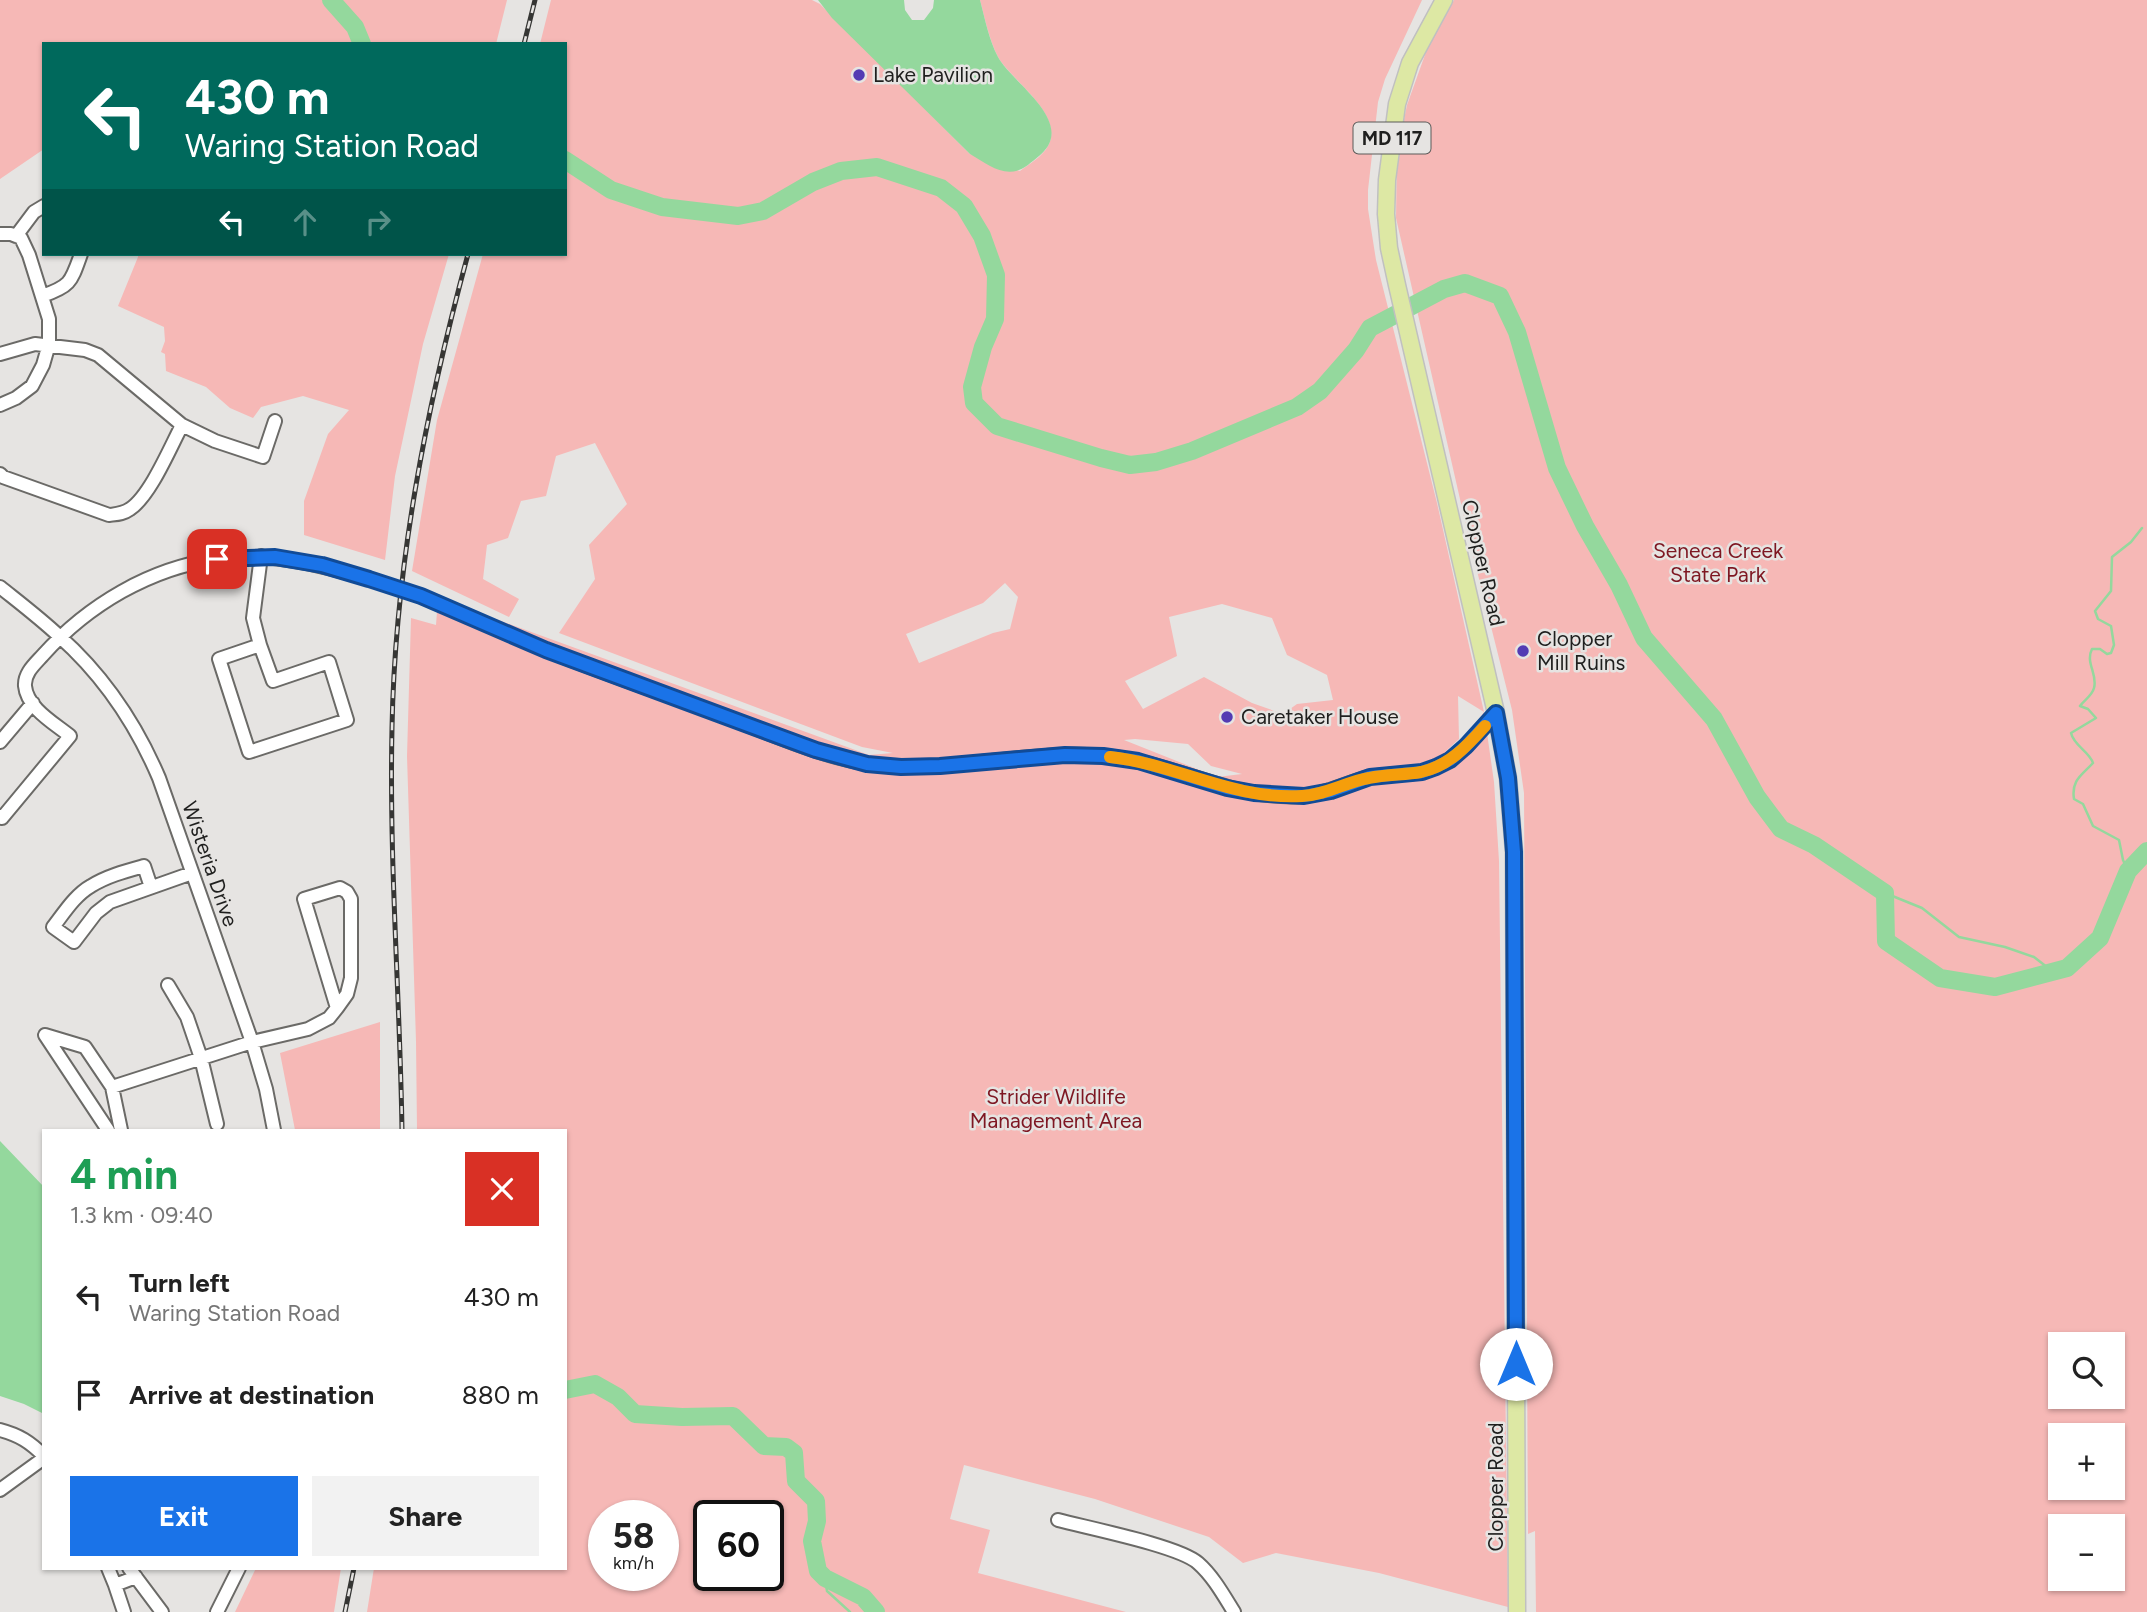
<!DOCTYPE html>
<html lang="en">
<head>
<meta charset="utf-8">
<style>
	:root { --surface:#fff; --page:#f2f2f2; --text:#222; --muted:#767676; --accent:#1a73e8 }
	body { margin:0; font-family:Figtree,sans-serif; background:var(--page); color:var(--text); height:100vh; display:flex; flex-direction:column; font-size:26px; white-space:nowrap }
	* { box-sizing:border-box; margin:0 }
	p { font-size:23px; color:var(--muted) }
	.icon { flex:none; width:38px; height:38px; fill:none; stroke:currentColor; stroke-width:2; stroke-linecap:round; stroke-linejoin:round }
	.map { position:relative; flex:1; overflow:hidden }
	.panel { position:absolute; left:42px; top:1129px; width:525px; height:441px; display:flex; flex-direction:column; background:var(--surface); border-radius:0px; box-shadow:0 2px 5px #0004 }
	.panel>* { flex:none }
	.hud { position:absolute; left:42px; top:42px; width:525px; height:214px; border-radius:0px; box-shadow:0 2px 5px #0004; background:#00695c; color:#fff; overflow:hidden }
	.buttons { position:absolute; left:2048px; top:1332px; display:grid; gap:14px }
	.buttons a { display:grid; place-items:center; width:77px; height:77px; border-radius:0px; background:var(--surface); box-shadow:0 2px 5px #0004; font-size:35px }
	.speed { position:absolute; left:588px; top:1500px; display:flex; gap:14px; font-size:35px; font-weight:700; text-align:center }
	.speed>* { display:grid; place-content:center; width:91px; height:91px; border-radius:50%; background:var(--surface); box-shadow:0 2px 5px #0004; line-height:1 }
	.speed small { font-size:18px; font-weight:400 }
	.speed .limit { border:4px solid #111; border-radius:10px; background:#fff; color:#111 }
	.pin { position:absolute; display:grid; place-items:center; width:60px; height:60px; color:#fff; margin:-30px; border-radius:14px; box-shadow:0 4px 10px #0006 }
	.me { position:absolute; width:77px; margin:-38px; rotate:0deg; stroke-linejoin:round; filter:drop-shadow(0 0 5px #0008) }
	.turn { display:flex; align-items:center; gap:24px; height:147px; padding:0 28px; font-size:32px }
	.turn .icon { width:91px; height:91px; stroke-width:2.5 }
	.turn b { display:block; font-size:49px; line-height:60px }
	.lanes { display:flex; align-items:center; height:66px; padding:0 28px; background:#0003; justify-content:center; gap:35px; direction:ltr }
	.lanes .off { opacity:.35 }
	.round { display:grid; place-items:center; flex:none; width:74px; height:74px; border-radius:0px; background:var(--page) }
	.headline { display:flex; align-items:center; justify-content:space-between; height:119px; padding:0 28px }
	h1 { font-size:42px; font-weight:700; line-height:52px; color:#1e9e55 }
	.cta { display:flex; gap:14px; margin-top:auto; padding:14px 28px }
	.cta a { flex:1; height:80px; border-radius:0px; background:var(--accent); color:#fff; font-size:28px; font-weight:700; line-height:80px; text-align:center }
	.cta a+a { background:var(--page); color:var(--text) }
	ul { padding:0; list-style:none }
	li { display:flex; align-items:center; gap:21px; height:98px; padding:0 28px }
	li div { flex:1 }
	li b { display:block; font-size:26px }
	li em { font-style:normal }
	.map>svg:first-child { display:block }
	.green { fill:#f6b8b6; fill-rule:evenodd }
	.water { fill:#94d89d }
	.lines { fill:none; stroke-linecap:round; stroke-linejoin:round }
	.stream { stroke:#94d89d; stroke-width:2.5 }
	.river { stroke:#94d89d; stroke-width:18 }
	.minor-casing { stroke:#6b6a67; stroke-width:16 }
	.major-casing { stroke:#c0c0c0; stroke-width:19 }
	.minor { stroke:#fff; stroke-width:12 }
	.major { stroke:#dde8a4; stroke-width:16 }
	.rail-casing { stroke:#363634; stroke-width:5 }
	.rail { stroke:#e6e4e2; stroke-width:2.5; stroke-dasharray:8; stroke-linecap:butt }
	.minor-bridge-casing { stroke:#6b6a67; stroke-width:16; stroke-linecap:butt }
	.minor-bridge { stroke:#fff; stroke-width:12 }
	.route-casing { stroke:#114b97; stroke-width:18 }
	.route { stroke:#1a73e8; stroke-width:12 }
	.slow { stroke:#f59e0b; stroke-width:12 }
	.poi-dot { fill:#533bb3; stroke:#e6e4e2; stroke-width:2.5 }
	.labels { text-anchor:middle; stroke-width:5; stroke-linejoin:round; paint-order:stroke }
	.shield { fill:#e6e4e2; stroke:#5b5a59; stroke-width:2 }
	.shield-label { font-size:19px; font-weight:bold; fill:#1f1f1e }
	.poi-label { font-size:21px; fill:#1f1f1e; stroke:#e6e4e2; text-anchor:start }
	.park-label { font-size:21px; fill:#7e1722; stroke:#e6e4e2 }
	.street-label { font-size:21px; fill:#1f1f1e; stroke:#e6e4e2 }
</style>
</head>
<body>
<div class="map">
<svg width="2147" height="1612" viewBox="0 0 2147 1612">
	<rect width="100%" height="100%" fill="#e6e4e2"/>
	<path class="green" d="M 0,0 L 507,0 L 496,44 L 44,44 L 44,149 L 0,179 Z
		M 551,0 L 812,0 L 820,4 L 970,154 L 1020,171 C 1029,164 1042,157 1048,146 C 1065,115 1011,80 998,57 C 989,39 985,19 980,0 L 1422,0 L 1385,79 L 1378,102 L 1368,190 L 1368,209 L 1376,260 L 1437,503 L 1484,712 L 1494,782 L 1499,861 L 1508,1607 L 1379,1573 L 1276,1553 L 1243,1563 L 1209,1537 L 1095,1499 L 964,1465 L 950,1519 L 990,1530 L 978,1573 L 1126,1612 L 367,1612 L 374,1568 L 565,1568 L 565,1130 L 417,1130 L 416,1041 L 407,756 L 411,618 L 436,625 L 438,598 L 869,755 L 893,753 L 862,747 L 559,633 L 595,579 L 589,545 L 627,504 L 595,443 L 556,456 L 546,496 L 521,501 L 508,538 L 487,545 L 483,579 L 519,599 L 509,617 L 412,571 L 437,420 L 483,254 L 565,254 L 565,44 L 540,44 ZM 1005,583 L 1018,597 L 1010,629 L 993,633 L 919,663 L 906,634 L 983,603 ZM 1222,604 L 1272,618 L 1287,655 L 1327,675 L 1333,700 L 1297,704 L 1283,714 L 1252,703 L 1204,677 L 1143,709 L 1125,681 L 1177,656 L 1169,617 ZM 1458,696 L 1484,712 L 1458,751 L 1445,752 L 1459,739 ZM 1135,739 L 1188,744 L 1211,766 L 1242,774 L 1217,777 L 1124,740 ZM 604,1516 L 663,1516 L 663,1575 L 604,1575 ZM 709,1516 L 768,1516 L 768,1575 L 709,1575 Z
		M 1454,0 L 2147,0 L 2147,1612 L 1536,1612 L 1535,1531 L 1528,1534 L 1524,793 L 1512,710 L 1470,543 L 1396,218 L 1397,153 L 1407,105 L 1426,52 ZM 2060,1344 L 2112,1344 L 2112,1396 L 2060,1396 ZM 2060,1435 L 2112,1435 L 2112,1488 L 2060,1488 ZM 2060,1526 L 2112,1526 L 2112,1578 L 2060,1578 Z
		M 138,254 L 449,254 L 423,344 L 395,476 L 385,560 L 304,535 L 304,501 L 328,434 L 349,410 L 303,396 L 261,407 L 253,418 L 230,408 L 206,387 L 166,371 L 165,354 L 161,352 L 165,341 L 164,327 L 118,306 L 138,257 Z
		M 380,1022 L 380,1130 L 295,1130 L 280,1053 Z
		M 256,1568 L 341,1568 L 334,1612 L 235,1612 Z"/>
	<path class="water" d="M 818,0 L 904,0 L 905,10 L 912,20 L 924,20 L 933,8 L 934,0 L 980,0 C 985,19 989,40 998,57 C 1011,81 1066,115 1048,146 C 1043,154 1035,159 1028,165 C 1007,181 989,165 970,154 L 832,18 Z
		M 0,1141 L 44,1187 L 44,1414 L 24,1404 L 0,1396 Z"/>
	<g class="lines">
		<path class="stream" d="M 2128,871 L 2123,860 L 2119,840 L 2093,826 L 2083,804 L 2074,799 C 2071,780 2082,775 2093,763 C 2089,751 2074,746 2071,733 L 2096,718 L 2088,709 L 2080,706 C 2084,700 2092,696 2094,688 C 2098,674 2085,663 2092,649 L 2100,649 L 2107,654 L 2111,653 L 2114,645 L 2111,626 L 2098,619 L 2095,611 L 2111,591 L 2112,557 L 2131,542 L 2142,528
			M 1885,893 L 1922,908 L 1959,937 L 2005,947 L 2034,957 L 2052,971
			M 825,1578 L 827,1591 L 850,1612"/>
		<path class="river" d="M 331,0 L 355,27 L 362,44
			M 565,160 L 611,190 L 662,207 L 738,216 L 763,211 L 813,182 L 841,171 L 877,167 L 941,188 L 964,206 L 982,236 L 996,275 L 995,319 L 983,347 L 972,387 L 974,403 L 997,426 L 1101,458 L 1130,465 L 1156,462 L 1192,451 L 1297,407 L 1320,391 L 1356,350 L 1370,328 L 1444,289 L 1465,283 L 1500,296 L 1517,332 L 1557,468 L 1585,526 L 1619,585 L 1644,638 L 1714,719 L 1757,797 L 1781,829 L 1814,845 L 1885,893 L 1886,941 L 1940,978 L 1995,987 L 2067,968 L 2100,938 L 2128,871 L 2147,851
			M 565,1390 L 595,1384 L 618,1397 L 635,1414 L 682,1417 L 733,1416 L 764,1446 L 786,1447 L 794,1453 L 796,1481 L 816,1501 L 817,1521 L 812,1541 L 818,1571 L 825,1578 L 863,1597 L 876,1612"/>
		<defs>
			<path id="minor" d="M 0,234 L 11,234 L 21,238 L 29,255 L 49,319 L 49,344 L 43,365 L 32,386 L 16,398 L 0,405
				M 16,236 L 34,212 L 44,206
				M 42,296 C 71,286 71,282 81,254
				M 0,354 L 35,344 L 85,350 L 98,355 L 182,425 L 215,441 L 263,457 L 275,421
				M 0,474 L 3,477 L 109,515 C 117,514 123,514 130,509 C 150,496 170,448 182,425
				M 0,587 C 20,603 41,619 59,636 C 103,675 136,724 159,778 L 252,1042 L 266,1089 L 274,1130
				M 420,596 C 463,613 504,633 546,650 C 606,674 668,695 729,718 C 774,735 821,757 869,764 C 953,776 1037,745 1120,758 C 1183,767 1239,801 1304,796 C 1327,794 1347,782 1369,777 C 1386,774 1404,775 1421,772 C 1454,765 1474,737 1496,713
				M 260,645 L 273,681 L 329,662 L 347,720 L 249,752 L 219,659 L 260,645 L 253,618 L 261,556
				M 0,742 L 33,703
				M 0,816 L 2,818 L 70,736 C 54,723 27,708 25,686 C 24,673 35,664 43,655 C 88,605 150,568 217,559 C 270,552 318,564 369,579
				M 151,887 L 144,866 C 126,871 107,876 91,886 C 75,895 64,913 53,927 L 74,942 L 96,913 L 110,902 L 192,873
				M 168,985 L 187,1017 L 201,1058 L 217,1124
				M 112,1087 L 252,1042 L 308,1029 L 329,1018 L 337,1008 L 304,899 L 340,888 L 347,892 L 351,899 L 351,978 L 347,994 L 337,1008
				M 108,1130 L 45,1035 L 85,1047 L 112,1087 L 121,1130
				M 0,1430 C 19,1435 30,1442 44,1456
				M 0,1490 L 44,1458
				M 1058,1520 C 1088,1528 1179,1546 1198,1563 C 1213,1576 1224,1596 1234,1612
				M 108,1568 L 115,1585
				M 129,1568 L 162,1612
				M 124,1612 L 115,1585 L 136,1577
				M 217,1612 L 239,1568"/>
			<path id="major" d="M 1444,0 L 1410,63 L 1397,104 L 1387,180 L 1386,214 L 1389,248 L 1397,285 L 1496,713 L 1508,778 L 1514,852 L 1517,1612"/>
		</defs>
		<use href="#minor" class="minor-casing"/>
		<use href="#major" class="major-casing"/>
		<use href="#minor" class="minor"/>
		<use href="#major" class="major"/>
		<defs>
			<path id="rail" d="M 524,44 L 535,0
				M 402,1130 C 400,997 389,862 392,728 C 395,567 426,409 468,254
				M 345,1612 L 354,1568"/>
		</defs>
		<use href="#rail" class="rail-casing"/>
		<use href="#rail" class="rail"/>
		<defs>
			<path id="minor-bridge" d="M 369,579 L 420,596"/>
		</defs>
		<use href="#minor-bridge" class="minor-bridge-casing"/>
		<use href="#minor-bridge" class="minor-bridge"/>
	</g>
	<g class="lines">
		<defs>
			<path id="route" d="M 217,559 L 275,557 L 322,565 L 369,579 L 421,596 L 546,650 L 767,732 L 816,750 L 867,764 L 901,767 L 940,766 L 1065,755 L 1103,756 L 1138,761 L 1227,788 L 1254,793 L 1304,796 L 1331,791 L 1370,777 L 1422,772 L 1436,767 L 1450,760 L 1466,746 L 1496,713 L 1508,778 L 1514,852 L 1516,1364"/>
		</defs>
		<use href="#route" class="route-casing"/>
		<use href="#route" class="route"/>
		<path class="slow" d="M 1110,757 C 1176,764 1232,800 1302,796 C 1326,795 1346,782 1369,778 C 1386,774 1404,775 1421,772 C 1449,766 1467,746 1485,726"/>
	</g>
	<g class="poi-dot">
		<circle cx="859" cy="75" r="7"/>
		<circle cx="1523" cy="651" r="7"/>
		<circle cx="1227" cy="717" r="7"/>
	</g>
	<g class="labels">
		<rect class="shield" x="1353.5" y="122.5" width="77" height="31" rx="5"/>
		<g class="shield-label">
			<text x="1392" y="145">MD 117</text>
		</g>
		<g class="poi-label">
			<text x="873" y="82">Lake Pavilion</text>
			<text x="1537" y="646">Clopper<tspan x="1537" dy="24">Mill Ruins</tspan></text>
			<text x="1241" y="724">Caretaker House</text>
		</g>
		<g class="park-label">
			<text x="1718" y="558">Seneca Creek<tspan x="1718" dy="24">State Park</tspan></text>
			<text x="1056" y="1104">Strider Wildlife<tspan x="1056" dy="24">Management Area</tspan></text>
		</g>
		<g class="street-label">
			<text transform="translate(1483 563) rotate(77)" y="7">Clopper Road</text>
			<text transform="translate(210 864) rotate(71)" y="7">Wisteria Drive</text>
			<text transform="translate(1496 1487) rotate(-90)" y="7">Clopper Road</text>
		</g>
	</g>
</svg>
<div class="buttons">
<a><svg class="icon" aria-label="search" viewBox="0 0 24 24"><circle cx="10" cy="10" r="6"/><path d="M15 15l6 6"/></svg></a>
<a>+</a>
<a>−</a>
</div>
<div class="speed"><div>58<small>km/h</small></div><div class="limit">60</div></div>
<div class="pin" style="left:217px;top:559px;background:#d93025"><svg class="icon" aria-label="arrive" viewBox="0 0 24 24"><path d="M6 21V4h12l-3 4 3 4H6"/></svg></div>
<svg class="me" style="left:1516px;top:1364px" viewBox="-20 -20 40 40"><circle r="19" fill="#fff"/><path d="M0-13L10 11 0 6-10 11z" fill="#1a73e8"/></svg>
<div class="hud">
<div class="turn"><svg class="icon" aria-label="left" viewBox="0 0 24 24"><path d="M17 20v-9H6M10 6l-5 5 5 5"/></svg><div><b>430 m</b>Waring Station Road</div></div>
<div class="lanes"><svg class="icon" aria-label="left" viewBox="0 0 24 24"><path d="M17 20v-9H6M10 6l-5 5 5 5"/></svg><svg class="icon off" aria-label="ahead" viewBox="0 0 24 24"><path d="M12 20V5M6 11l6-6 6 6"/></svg><svg class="icon off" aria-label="right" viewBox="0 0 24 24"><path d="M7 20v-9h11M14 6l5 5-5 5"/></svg></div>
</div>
<section class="panel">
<div class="headline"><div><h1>4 min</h1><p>1.3 km · 09:40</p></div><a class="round" style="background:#d93025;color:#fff"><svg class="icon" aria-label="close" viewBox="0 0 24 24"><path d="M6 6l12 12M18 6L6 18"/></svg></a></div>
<ul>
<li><svg class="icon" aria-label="left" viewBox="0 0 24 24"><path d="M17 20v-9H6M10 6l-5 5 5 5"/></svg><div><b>Turn left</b><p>Waring Station Road</p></div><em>430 m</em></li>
<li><svg class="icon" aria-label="arrive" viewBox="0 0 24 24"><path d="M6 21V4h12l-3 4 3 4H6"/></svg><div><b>Arrive at destination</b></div><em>880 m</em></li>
</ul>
<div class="cta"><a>Exit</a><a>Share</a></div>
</section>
</div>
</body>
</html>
